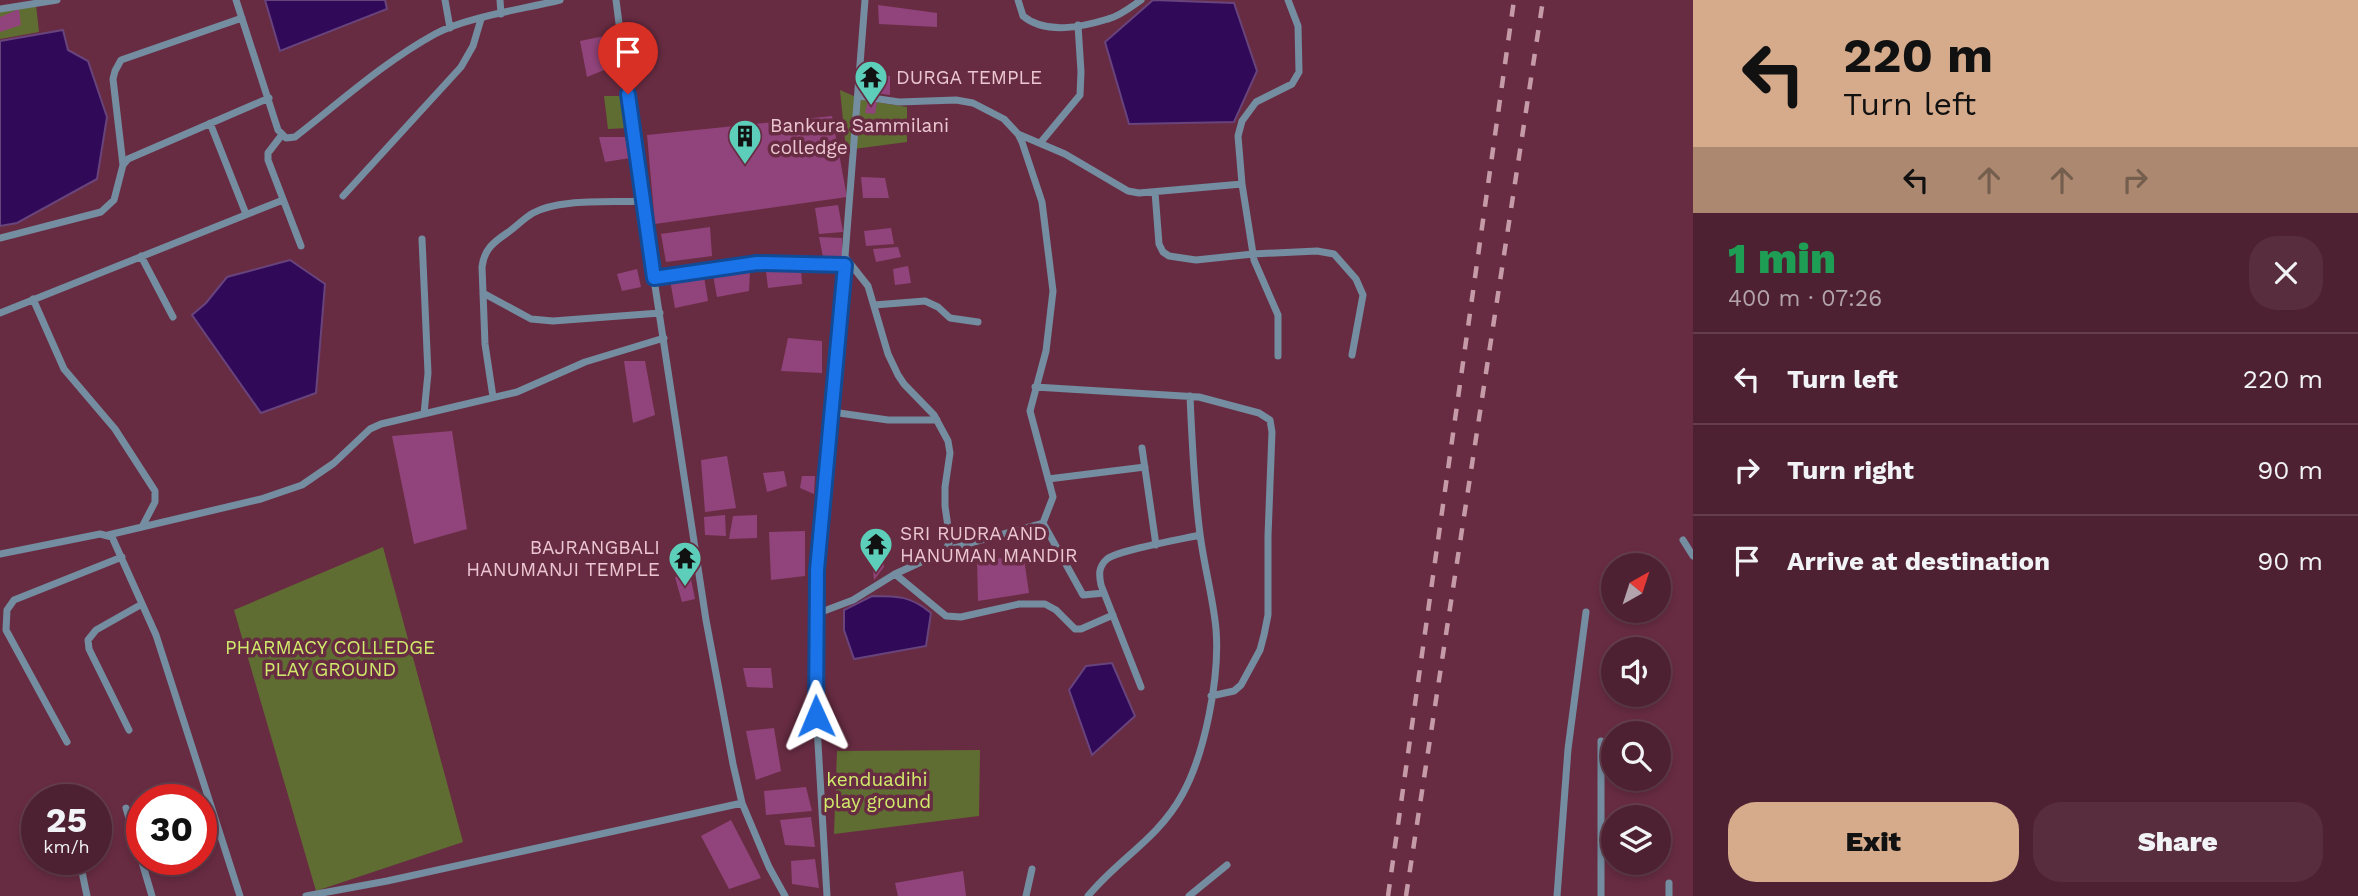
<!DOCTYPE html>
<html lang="en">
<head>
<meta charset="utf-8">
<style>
	:root { --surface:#4e2132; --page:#582e3e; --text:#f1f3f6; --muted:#b3a3ac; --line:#653e4d; --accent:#d6ab8b }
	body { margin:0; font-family:"Work Sans",sans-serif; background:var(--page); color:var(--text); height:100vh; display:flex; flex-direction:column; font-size:26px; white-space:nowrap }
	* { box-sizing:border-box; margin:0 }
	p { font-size:23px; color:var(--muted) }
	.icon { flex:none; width:38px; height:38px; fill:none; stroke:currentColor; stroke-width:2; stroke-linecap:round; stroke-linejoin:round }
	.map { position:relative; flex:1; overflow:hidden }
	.side { display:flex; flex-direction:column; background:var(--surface); width:665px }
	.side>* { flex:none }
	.banner { background:#d6ab8b; color:#111; overflow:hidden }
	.needle { width:46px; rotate:39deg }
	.buttons { position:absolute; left:1601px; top:553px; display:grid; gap:14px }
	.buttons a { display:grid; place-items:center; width:70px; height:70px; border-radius:50%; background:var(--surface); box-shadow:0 4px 10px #0003,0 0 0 2px var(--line); font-size:35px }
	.speed { position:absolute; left:21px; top:784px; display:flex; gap:14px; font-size:35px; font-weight:700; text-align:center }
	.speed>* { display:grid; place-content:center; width:91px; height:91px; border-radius:50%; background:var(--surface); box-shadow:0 4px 10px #0003,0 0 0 2px var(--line); line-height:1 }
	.speed small { font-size:18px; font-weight:400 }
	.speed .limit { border:10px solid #d22; background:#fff; color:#111 }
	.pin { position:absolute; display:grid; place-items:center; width:60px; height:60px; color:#fff; margin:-72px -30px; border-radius:50% 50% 50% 0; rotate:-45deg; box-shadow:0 0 7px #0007 }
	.pin .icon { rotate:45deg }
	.me { position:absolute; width:77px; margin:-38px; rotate:359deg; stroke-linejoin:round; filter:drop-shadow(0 0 5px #0008) }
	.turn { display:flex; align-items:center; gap:24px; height:147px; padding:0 35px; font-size:32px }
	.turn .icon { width:91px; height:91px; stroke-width:2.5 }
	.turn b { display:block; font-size:49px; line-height:60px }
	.lanes { display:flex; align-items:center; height:66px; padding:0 35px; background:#0003; justify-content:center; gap:35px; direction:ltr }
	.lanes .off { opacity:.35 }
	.round { display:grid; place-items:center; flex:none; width:74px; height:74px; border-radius:28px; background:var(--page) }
	.summary { display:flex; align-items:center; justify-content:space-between; height:119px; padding:0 35px }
	h1 { font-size:42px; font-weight:800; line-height:52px; color:#1e9e55 }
	.button { display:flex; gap:14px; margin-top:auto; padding:14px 35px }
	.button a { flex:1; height:80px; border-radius:28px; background:var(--accent); color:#111; font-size:28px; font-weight:800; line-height:80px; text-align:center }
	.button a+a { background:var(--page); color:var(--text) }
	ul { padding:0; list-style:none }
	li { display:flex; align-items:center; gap:21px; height:91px; padding:0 35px; border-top:2px solid var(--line) }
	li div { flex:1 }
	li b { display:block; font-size:26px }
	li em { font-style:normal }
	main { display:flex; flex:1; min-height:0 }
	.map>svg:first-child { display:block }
	.green { fill:#606d32 }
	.water { fill:#300a58; stroke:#68437c; stroke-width:2 }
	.building { fill:#91447b }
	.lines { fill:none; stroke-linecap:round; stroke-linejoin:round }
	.minor { stroke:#748da0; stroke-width:7 }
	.rail { stroke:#c69ba8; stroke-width:4.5; stroke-dasharray:12 12; stroke-linecap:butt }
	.route-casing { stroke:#114b97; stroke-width:18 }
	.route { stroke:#1a73e8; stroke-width:12 }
	.labels { text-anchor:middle; stroke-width:7; stroke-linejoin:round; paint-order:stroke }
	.poi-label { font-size:19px; fill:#ecc7d1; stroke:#682c42; text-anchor:start }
	.park-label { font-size:19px; fill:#d0eb6c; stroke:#682c42 }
</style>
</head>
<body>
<main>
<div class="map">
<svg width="1693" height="896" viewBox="0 0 1693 896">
	<rect width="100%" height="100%" fill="#682c42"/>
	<path class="green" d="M 36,5 L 39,32 L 0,39 L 0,12 Z
		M 840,90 L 863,100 L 907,107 L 907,142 L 846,150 Z
		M 604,96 L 624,96 L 629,128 L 608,129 Z
		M 383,547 L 463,842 L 316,891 L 234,610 Z
		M 980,750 L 979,816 L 834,834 L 837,751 Z"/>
	<path class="water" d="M 265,0 L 385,0 L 387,9 L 280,51 Z
		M 1153,0 L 1234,3 L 1257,71 L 1234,122 L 1129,124 L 1105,42 Z
		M 63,30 L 68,50 L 88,61 L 107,117 L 97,179 L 17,223 L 0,226 L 0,41 Z
		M 290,260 L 325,284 L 316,393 L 261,413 L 192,315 L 206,303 L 227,277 Z
		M 872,596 C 898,596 911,596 931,613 L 926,646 L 854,659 L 844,630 L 844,610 Z
		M 1112,663 L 1135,716 L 1092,755 L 1069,690 L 1086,666 Z"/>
	<path class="building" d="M 878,5 L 937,13 L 937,27 L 879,24 Z
		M 19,9 L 21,25 L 0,32 L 0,17 Z
		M 614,34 L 619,64 L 587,77 L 580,41 Z
		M 867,71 L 890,76 L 890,95 L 868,92 Z
		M 868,101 L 877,102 L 875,114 L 865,113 Z
		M 832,116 L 847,197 L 655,224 L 647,135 Z
		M 599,137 L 625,137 L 630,158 L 605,162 Z
		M 861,177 L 885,178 L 889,198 L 863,198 Z
		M 838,205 L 843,232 L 819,234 L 815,208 Z
		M 710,227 L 712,256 L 666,262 L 661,234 Z
		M 891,228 L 894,244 L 866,246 L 864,231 Z
		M 819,237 L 842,238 L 842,257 L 823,257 Z
		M 898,247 L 901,257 L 876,262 L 873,249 Z
		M 908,266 L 911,283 L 895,285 L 893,269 Z
		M 637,269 L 641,287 L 622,291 L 617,274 Z
		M 801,269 L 802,284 L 768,288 L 766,271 Z
		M 750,270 L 749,291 L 717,297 L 713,275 Z
		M 704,277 L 708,301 L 675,308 L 670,280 Z
		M 788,338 L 822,341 L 822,373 L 781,371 Z
		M 624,361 L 645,361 L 655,415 L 633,423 Z
		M 452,431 L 467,529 L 414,544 L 392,436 Z
		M 727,456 L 736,508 L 705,512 L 701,460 Z
		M 784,471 L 787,486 L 767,492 L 763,473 Z
		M 802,476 L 815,476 L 814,494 L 800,488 Z
		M 725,515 L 726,536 L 705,535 L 704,517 Z
		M 757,515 L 757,538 L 729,539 L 733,516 Z
		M 805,531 L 805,576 L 771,580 L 769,532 Z
		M 977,558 L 1024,559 L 1029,593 L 978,601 Z
		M 883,561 L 884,567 L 874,580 L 873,568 Z
		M 690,574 L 695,599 L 682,602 L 675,577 Z
		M 743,668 L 771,668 L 773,688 L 747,687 Z
		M 774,728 L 781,771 L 756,780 L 746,731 Z
		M 806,787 L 812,811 L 766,815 L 764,791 Z
		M 811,817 L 815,847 L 785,845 L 780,820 Z
		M 731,820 L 761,878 L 729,889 L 701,836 Z
		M 815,859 L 819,888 L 792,884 L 791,861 Z
		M 963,871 L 966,896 L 898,896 L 895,883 Z"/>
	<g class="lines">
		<path class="minor" d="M 236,0 L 278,130 L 286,138 L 295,137 C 340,102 384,62 435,34 C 466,17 524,9 560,0
			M 445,0 L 450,28
			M 500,0 L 501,14
			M 616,0 L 641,194 L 706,620 L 733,764 L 742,803 L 769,867 L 785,896
			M 1018,0 L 1023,16 C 1046,35 1082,27 1108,19 C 1120,16 1131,7 1141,0
			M 0,9 L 57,0
			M 859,96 L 899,102 L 956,100 L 973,103 L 1004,119 L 1018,134 L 1022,142 L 1042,202 L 1053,291 L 1046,351 L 1030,411 L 1053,497 L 1043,523 L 1083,595 L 1104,593
			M 210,123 L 246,214
			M 1018,134 L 1065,154 L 1128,191 L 1139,193 L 1242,184
			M 281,136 L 268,153 L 268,160 L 301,246
			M 1041,142 L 1080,95 L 1081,72 L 1078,25
			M 123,165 L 113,79 L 115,71 L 121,60 L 242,18
			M 1155,192 L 1159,244 L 1163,252 L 1169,256 L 1196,260 L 1253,254 L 1317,251 L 1334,254 L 1356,279 L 1363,295 L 1352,355
			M 343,196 L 461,67 L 473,46 L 481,19
			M 0,238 L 101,212 L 114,200 L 123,165 L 128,159 L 269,98
			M 422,239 L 428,373 L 424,414
			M 141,256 L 173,317
			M 654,278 L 757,263 L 845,265
			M 483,293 L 531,319 L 553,321 L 660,313
			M 33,299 L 64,369 L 115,429 L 155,491 L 155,502 L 142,527
			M 874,305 L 925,301 L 938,307 L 950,318 L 978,322
			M 0,313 L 283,200
			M 1278,356 L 1278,315 L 1254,260 L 1242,184 L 1238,136 L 1242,121 L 1256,102 L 1292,84 L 1299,72 L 1298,26 L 1288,0
			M 1035,387 L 1199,397 L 1259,413 L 1270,420 L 1272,432 L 1268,536 L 1268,615 L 1264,635 L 1260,650 L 1241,685 L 1234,691 L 1211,696
			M 493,397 L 485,344 L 482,267 C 484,249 494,242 507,233 C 516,227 524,218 533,213 C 560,198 611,203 642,201
			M 832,412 L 888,420 L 937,420
			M 1142,448 L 1156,545
			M 1048,479 L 1145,467
			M 108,535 L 261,499 L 302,485 L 334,463 L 370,429 L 381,424 L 517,392 L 585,362 L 664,338
			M 1683,540 L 1693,556
			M 946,550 L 1043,523
			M 0,554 L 100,534 L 112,537 L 156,635 L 240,896
			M 895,574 L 946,616 L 961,617 L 1019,604 L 1045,604 L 1056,610 L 1075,629 L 1081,629 L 1113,615
			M 816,614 L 853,600 L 895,574 L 945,551 L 950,541 L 945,506 L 945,487 L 950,453 L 948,441 L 934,415 L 904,384 L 898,375 L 888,354 L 868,286 L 845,257
			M 1141,687 L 1101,585 C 1099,575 1098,567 1107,559 C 1119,550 1182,539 1200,535
			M 129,730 L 89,649 L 88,640 L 96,630 L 142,604
			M 1601,741 L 1601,896
			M 67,742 L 6,630 L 7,610 L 14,600 L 122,557
			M 126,808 L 152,896
			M 81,867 L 87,896
			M 1669,883 L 1669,896
			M 306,896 L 387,881 L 742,803
			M 827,896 L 815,692 L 817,570 L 835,385 L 865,0
			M 1026,896 L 1032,869
			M 1088,896 C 1118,859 1158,839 1182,795 C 1205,754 1220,677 1216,629 C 1213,597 1204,566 1200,534 C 1194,489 1192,442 1190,396
			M 1189,896 L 1227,865
			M 1557,896 L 1568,749 L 1586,612"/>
		<path class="rail" d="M 1388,896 L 1514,0
			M 1406,896 L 1543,0"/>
	</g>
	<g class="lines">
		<defs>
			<path id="route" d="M 628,94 L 654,278 L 757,263 L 845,265 L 817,570 L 816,716"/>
		</defs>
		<use href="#route" class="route-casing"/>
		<use href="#route" class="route"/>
	</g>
	<defs>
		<symbol id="temple-pin" viewBox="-11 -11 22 30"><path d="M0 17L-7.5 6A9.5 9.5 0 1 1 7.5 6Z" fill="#5dceb9" stroke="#682c42"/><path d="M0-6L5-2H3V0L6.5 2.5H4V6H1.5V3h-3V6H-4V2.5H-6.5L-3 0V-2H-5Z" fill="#111"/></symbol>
		<symbol id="building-pin" viewBox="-11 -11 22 30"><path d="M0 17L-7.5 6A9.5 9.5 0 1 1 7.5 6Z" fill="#5dceb9" stroke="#682c42"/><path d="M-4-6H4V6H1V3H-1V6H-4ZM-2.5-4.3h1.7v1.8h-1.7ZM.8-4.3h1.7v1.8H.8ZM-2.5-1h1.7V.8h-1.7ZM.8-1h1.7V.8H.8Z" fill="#111"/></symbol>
	</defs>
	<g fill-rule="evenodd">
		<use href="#temple-pin" x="852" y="58" width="38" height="52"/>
		<use href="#building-pin" x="726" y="117" width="38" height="52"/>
		<use href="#temple-pin" x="857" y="525" width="38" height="52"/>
		<use href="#temple-pin" x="666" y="539" width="38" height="52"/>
	</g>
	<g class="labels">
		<g class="poi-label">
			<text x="896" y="84">DURGA TEMPLE</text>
			<text x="770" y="132">Bankura Sammilani<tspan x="770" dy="22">colledge</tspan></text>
			<text x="900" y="540">SRI RUDRA AND<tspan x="900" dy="22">HANUMAN MANDIR</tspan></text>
			<text x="660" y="554" text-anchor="end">BAJRANGBALI<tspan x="660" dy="22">HANUMANJI TEMPLE</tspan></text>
		</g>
		<g class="park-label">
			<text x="330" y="654">PHARMACY COLLEDGE<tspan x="330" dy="22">PLAY GROUND</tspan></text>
			<text x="877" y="786">kenduadihi<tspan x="877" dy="22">play ground</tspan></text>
		</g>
	</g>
</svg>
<div class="buttons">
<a><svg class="needle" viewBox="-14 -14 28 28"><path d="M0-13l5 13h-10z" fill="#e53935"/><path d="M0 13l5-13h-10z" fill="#b3a3ac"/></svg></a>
<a><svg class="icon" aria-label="sound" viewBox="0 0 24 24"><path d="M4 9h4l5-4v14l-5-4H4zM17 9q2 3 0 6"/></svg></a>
<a><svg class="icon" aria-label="search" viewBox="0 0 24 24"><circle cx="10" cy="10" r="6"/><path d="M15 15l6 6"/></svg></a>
<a><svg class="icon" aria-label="layers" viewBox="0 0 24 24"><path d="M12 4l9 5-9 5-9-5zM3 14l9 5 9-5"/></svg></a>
</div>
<div class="speed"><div>25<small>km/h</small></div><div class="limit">30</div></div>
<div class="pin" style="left:628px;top:94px;background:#d93025"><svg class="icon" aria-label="arrive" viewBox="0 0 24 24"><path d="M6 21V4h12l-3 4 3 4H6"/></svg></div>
<svg class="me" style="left:816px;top:716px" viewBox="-20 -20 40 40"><path d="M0-17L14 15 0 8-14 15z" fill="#1a73e8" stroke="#fff" stroke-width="4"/></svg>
</div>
<section class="side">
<div class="banner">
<div class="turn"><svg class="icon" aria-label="left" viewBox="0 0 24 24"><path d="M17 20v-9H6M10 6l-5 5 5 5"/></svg><div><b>220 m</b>Turn left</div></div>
<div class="lanes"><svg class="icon" aria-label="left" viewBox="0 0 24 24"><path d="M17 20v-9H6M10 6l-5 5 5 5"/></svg><svg class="icon off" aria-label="ahead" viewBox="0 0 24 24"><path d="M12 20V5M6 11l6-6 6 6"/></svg><svg class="icon off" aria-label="ahead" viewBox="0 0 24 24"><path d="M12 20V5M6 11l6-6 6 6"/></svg><svg class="icon off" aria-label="right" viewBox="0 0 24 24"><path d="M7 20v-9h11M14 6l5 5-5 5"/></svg></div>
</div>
<div class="summary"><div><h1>1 min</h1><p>400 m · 07:26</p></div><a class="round"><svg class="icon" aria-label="close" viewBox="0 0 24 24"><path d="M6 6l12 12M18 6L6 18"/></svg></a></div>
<ul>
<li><svg class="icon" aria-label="left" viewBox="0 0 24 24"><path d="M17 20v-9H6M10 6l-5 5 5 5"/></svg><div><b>Turn left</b></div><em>220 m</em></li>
<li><svg class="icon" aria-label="right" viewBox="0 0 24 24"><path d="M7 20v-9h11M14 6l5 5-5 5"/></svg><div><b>Turn right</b></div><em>90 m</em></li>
<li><svg class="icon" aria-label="arrive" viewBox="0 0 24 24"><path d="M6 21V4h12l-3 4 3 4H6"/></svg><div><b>Arrive at destination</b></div><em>90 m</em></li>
</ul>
<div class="button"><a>Exit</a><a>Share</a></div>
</section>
</main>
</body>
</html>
